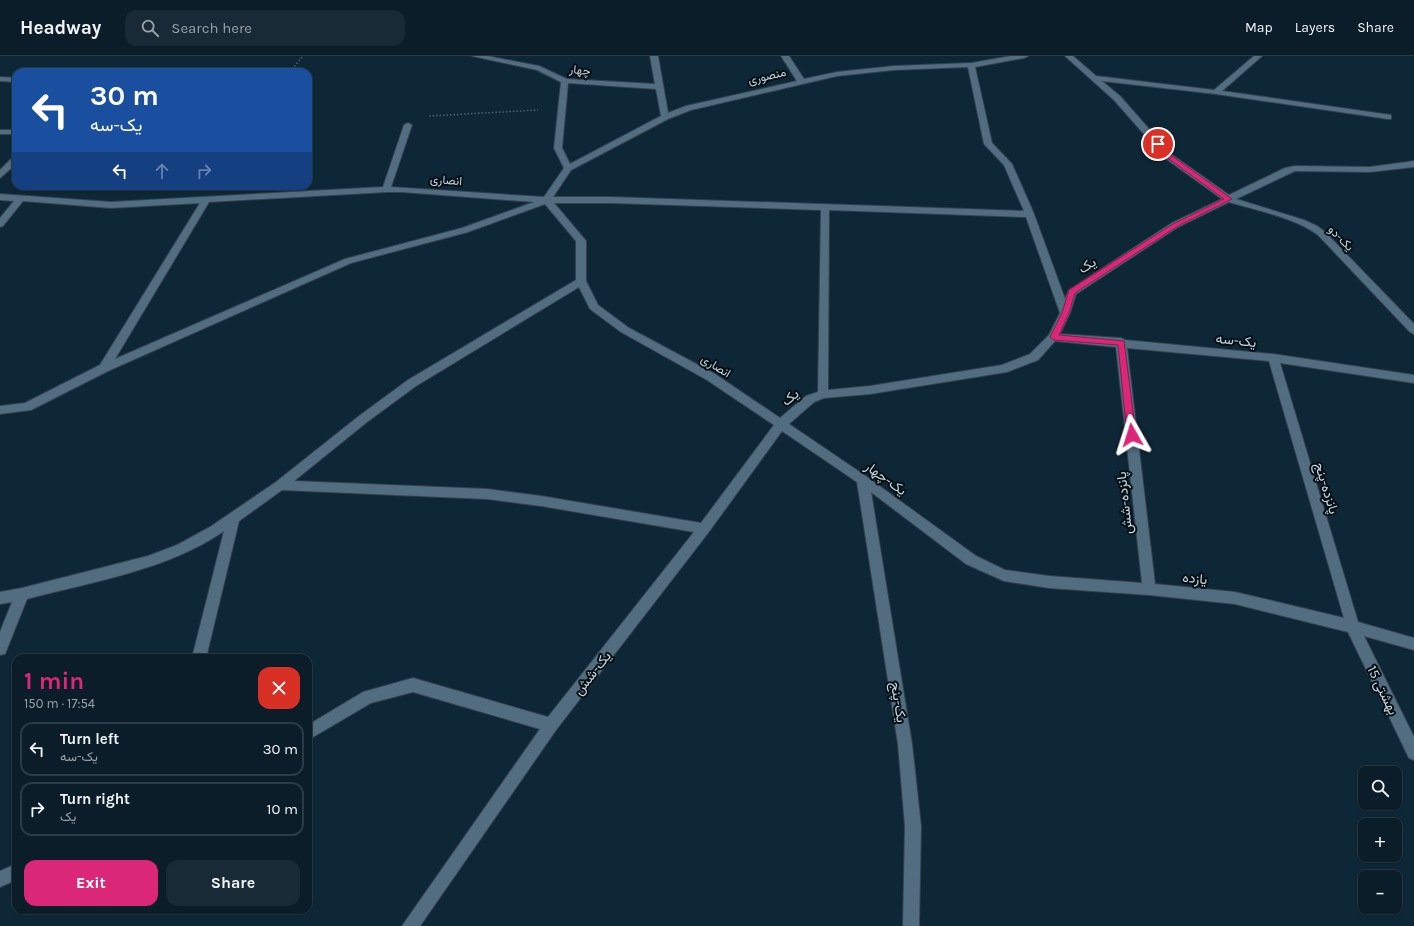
<!DOCTYPE html>
<html lang="en">
<head>
<meta charset="utf-8">
<style>
	:root { --surface:#0a1d29; --page:#182a35; --text:#f1f3f6; --muted:#99a2a8; --line:#2a3b46; --accent:#db2777 }
	body { margin:0; font-family:Karla,Vazirmatn,sans-serif; background:var(--page); color:var(--text); height:100vh; display:flex; flex-direction:column; font-size:15px; white-space:nowrap }
	* { box-sizing:border-box; margin:0 }
	p { font-size:13px; color:var(--muted) }
	.icon { flex:none; width:22px; height:22px; fill:none; stroke:currentColor; stroke-width:2; stroke-linecap:round; stroke-linejoin:round }
	.map { position:relative; flex:1; overflow:hidden }
	.panel { position:absolute; left:12px; top:598px; width:300px; height:260px; display:flex; flex-direction:column; background:var(--surface); border-radius:12px; box-shadow:0 1px 3px #0004,0 0 0 1px var(--line) }
	.panel>* { flex:none }
	.hud { position:absolute; left:12px; top:12px; width:300px; height:122px; border-radius:12px; box-shadow:0 1px 3px #0004,0 0 0 1px var(--line); background:#1a4fa0; color:#fff; overflow:hidden }
	.buttons { position:absolute; left:1358px; top:710px; display:grid; gap:8px }
	.buttons a { display:grid; place-items:center; width:44px; height:44px; border-radius:8px; background:var(--surface); box-shadow:0 1px 3px #0004,0 0 0 1px var(--line); font-size:20px }
	.pin { position:absolute; display:grid; place-items:center; width:34px; height:34px; color:#fff; margin:-17px; border:2px solid #fff; border-radius:50%; box-shadow:0 1px 4px #0007 }
	.me { position:absolute; width:44px; margin:-22px; rotate:354deg; stroke-linejoin:round; filter:drop-shadow(0 0 3px #0008) }
	.turn { display:flex; align-items:center; gap:14px; height:84px; padding:0 12px; font-size:18px }
	.turn .icon { width:52px; height:52px; stroke-width:2.5 }
	.turn b { display:block; font-size:28px; line-height:34px }
	.lanes { display:flex; align-items:center; height:38px; padding:0 12px; background:#0003; justify-content:center; gap:20px; direction:ltr }
	.lanes .off { opacity:.35 }
	.round { display:grid; place-items:center; flex:none; width:42px; height:42px; border-radius:12px; background:var(--page) }
	.overview { display:flex; align-items:center; justify-content:space-between; height:68px; padding:0 12px }
	h1 { font-size:24px; font-weight:700; line-height:30px; color:var(--accent) }
	.cta { display:flex; gap:8px; margin-top:auto; padding:8px 12px }
	.cta a { flex:1; height:46px; border-radius:12px; background:var(--accent); color:#fff; font-size:16px; font-weight:700; line-height:46px; text-align:center }
	.cta a+a { background:var(--page); color:var(--text) }
	ul { padding:0; list-style:none }
	li { display:flex; align-items:center; gap:12px; height:54px; margin:0 8px 6px; padding:0 4px; border:2px solid var(--line); border-radius:12px }
	li div { flex:1 }
	li b { display:block; font-size:15px }
	li em { font-style:normal }
	header { display:flex; align-items:center; gap:24px; box-sizing:border-box; height:56px; padding:0 20px; background:var(--surface); border-bottom:1px solid var(--line) }
	header strong { font-size:19px }
	nav { display:flex; gap:22px; margin-inline-start:auto; font-size:14px }
	.search { width:280px; height:36px; background:var(--page); display:flex; align-items:center; gap:10px; box-sizing:border-box; padding:0 14px; border-radius:12px; color:var(--muted); font-size:15px }
	.map>svg:first-child { display:block }
	.lines { fill:none; stroke-linecap:round; stroke-linejoin:round }
	.street-casing { stroke:#33424f; stroke-width:2 }
	.path { stroke:#4d6371; stroke-width:1.5; stroke-dasharray:1.5 2; stroke-linecap:butt }
	.street { fill:#526d7f; fill-rule:evenodd }
	.route { fill:#db2777; stroke:#8e194d }
	.labels { text-anchor:middle; stroke-width:4; stroke-linejoin:round; paint-order:stroke }
	.far-street-label { font-size:12px; fill:#c6d5df; stroke:#050f16 }
	.street-label { font-size:14px; fill:#c6d5df; stroke:#050f16 }
</style>
</head>
<body>
<header>
<strong>Headway</strong>
<div class="search"><svg class="icon" aria-label="search" viewBox="0 0 24 24"><circle cx="10" cy="10" r="6"/><path d="M15 15l6 6"/></svg>Search here</div>
<nav><a>Map</a><a>Layers</a><a>Share</a></nav>
</header>
<div class="map">
<svg width="1414" height="870" viewBox="0 0 1414 870">
	<rect width="100%" height="100%" fill="#0e2737"/>
	<g class="lines">
		<defs>
			<path id="street" d="M 472,0 L 487,0 L 539,10 L 567,23 L 655,28 L 650,0 L 658,0 L 668,57 L 686,50 L 797,25 L 781,0 L 789,0 L 804,23 L 837,16 L 894,10 L 971,7 L 1011,0 L 1028,0 L 1024,2 L 975,11 L 992,87 L 1012,108 L 1034,158 L 1065,243 L 1069,234 L 1172,167 L 1222,143 L 1165,102 L 1114,44 L 1065,0 L 1073,0 L 1096,20 L 1214,34 L 1254,0 L 1262,0 L 1222,35 L 1391,59 L 1391,63 L 1388,63 L 1216,38 L 1102,25 L 1120,40 L 1171,98 L 1229,139 L 1285,112 L 1295,110 L 1370,111 L 1414,105 L 1414,111 L 1370,116 L 1295,115 L 1236,143 L 1304,164 L 1317,170 L 1324,175 L 1414,268 L 1414,278 L 1410,276 L 1318,179 C 1293,161 1258,155 1229,146 L 1178,171 L 1076,238 L 1070,257 L 1060,278 L 1121,282 L 1125,284 L 1273,298 L 1414,319 L 1414,327 L 1280,307 L 1358,566 L 1414,582 L 1414,594 L 1364,580 L 1414,681 L 1414,704 L 1409,702 L 1348,576 L 1235,548 L 1149,539 L 1049,532 L 1004,525 L 966,508 L 871,436 L 912,688 L 921,770 L 919,870 L 903,870 L 905,770 L 898,688 L 857,426 L 782,375 L 708,477 L 556,674 L 420,870 L 402,870 L 540,673 L 413,636 L 371,647 L 308,684 L 308,669 L 363,636 L 413,622 L 548,661 L 694,476 L 541,450 L 487,443 L 282,434 L 239,465 L 206,602 L 192,602 L 224,475 C 168,514 91,526 27,543 L 5,598 L 0,599 L 0,576 L 12,546 L 0,548 L 0,536 L 22,532 L 148,500 L 177,489 L 210,471 L 276,426 L 359,360 L 408,324 L 576,224 L 576,185 L 545,148 L 468,176 L 351,207 L 108,315 L 31,354 L 0,358 L 0,350 L 25,347 L 100,309 L 200,147 L 111,152 L 23,145 L 3,170 L 0,171 L 0,162 L 14,145 L 0,144 L 0,138 L 111,146 L 383,131 L 404,69 L 408,67 L 412,69 L 391,131 L 544,141 L 564,112 L 554,92 L 561,26 L 537,14 ZM 968,11 L 984,88 L 1004,109 L 1024,155 L 611,141 L 553,141 L 571,114 L 668,63 L 691,54 L 837,20 L 894,14 ZM 568,27 L 656,33 L 661,60 L 570,108 L 562,92 ZM 387,136 L 402,136 L 534,146 L 462,172 L 345,203 L 115,303 L 209,146 ZM 554,147 L 611,147 L 821,154 L 818,336 L 806,340 L 780,362 L 715,318 L 629,272 L 598,249 L 586,225 L 586,185 ZM 829,154 L 1026,161 L 1060,257 L 1049,279 L 1030,298 L 1002,309 L 870,330 L 828,334 ZM 579,231 L 590,253 L 621,276 L 707,324 L 774,369 L 701,467 L 541,440 L 487,433 L 294,425 L 367,366 L 416,330 ZM 1055,285 L 1116,291 L 1142,527 L 1049,520 L 1005,514 L 976,500 L 867,421 L 789,368 L 814,346 L 824,342 L 870,338 L 1007,316 L 1038,304 ZM 1127,292 L 1269,305 L 1344,562 L 1235,536 L 1155,528 Z
				M 0,21 L 16,22 L 16,26 L 0,25 Z
				M 0,74 L 16,74 L 16,78 L 0,78 Z
				M 13,101 L 16,101 L 16,108 L 0,122 L 0,114 Z
				M 16,808 L 16,824 L 0,831 L 0,815 Z"/>
		</defs>
		<use href="#street" class="street-casing"/>
		<path class="path" d="M 290,16 L 303,0
			M 429,60 L 538,54"/>
		<use href="#street" class="street"/>
	</g>
	<path class="route" d="M 1156,87 L 1160,87 L 1171,99 L 1232,143 L 1178,170 L 1075,237 L 1069,257 L 1059,279 L 1124,285 L 1136,379 L 1132,382 L 1127,379 L 1118,289 L 1054,284 L 1050,281 L 1062,257 L 1069,234 L 1173,168 L 1224,143 L 1166,101 L 1156,90 Z"/>
	<g class="labels">
		<g class="far-street-label">
			<text transform="translate(580 14) rotate(6)" y="4">چهار</text>
			<text transform="translate(767 20) rotate(-13)" y="4">منصوری</text>
			<text transform="translate(446 124) rotate(4)" y="4">انصاری</text>
			<text transform="translate(1341 182) rotate(45)" y="4">یک-دو</text>
			<text transform="translate(716 310) rotate(31)" y="4">انصاری</text>
		</g>
		<g class="street-label">
			<text transform="translate(1087 209) rotate(-33)" y="5">یک</text>
			<text transform="translate(1236 284) rotate(6)" y="5">یک-سه</text>
			<text transform="translate(790 341) rotate(-39)" y="5">یک</text>
			<text transform="translate(886 422) rotate(36)" y="5">یک-چهار</text>
			<text transform="translate(1327 432) rotate(73)" y="5">پانزده-پنج</text>
			<text transform="translate(1124 447) rotate(-96)" y="5">پانزده-شش</text>
			<text transform="translate(1195 522) rotate(6)" y="5">یازده</text>
			<text transform="translate(592 617) rotate(-52)" y="5">یک-شش</text>
			<text transform="translate(1383 634) rotate(64)" y="5">بهشتی 15</text>
			<text transform="translate(899 646) rotate(81)" y="5">یک-پنج</text>
		</g>
	</g>
</svg>
<div class="buttons">
<a><svg class="icon" aria-label="search" viewBox="0 0 24 24"><circle cx="10" cy="10" r="6"/><path d="M15 15l6 6"/></svg></a>
<a>+</a>
<a>−</a>
</div>
<div class="pin" style="left:1158px;top:88px;background:#d93025"><svg class="icon" aria-label="arrive" viewBox="0 0 24 24"><path d="M6 21V4h12l-3 4 3 4H6"/></svg></div>
<svg class="me" style="left:1132px;top:379px" viewBox="-20 -20 40 40"><path d="M0-17L14 15 0 8-14 15z" fill="#db2777" stroke="#fff" stroke-width="4"/></svg>
<div class="hud">
<div class="turn"><svg class="icon" aria-label="left" viewBox="0 0 24 24"><path d="M17 20v-9H6M10 6l-5 5 5 5"/></svg><div><b>30 m</b>یک-سه</div></div>
<div class="lanes"><svg class="icon" aria-label="left" viewBox="0 0 24 24"><path d="M17 20v-9H6M10 6l-5 5 5 5"/></svg><svg class="icon off" aria-label="ahead" viewBox="0 0 24 24"><path d="M12 20V5M6 11l6-6 6 6"/></svg><svg class="icon off" aria-label="right" viewBox="0 0 24 24"><path d="M7 20v-9h11M14 6l5 5-5 5"/></svg></div>
</div>
<section class="panel">
<div class="overview"><div><h1>1 min</h1><p>150 m · 17:54</p></div><a class="round" style="background:#d93025;color:#fff"><svg class="icon" aria-label="close" viewBox="0 0 24 24"><path d="M6 6l12 12M18 6L6 18"/></svg></a></div>
<ul>
<li><svg class="icon" aria-label="left" viewBox="0 0 24 24"><path d="M17 20v-9H6M10 6l-5 5 5 5"/></svg><div><b>Turn left</b><p>یک-سه</p></div><em>30 m</em></li>
<li><svg class="icon" aria-label="right" viewBox="0 0 24 24"><path d="M7 20v-9h11M14 6l5 5-5 5"/></svg><div><b>Turn right</b><p>یک</p></div><em>10 m</em></li>
</ul>
<div class="cta"><a>Exit</a><a>Share</a></div>
</section>
</div>
</body>
</html>
